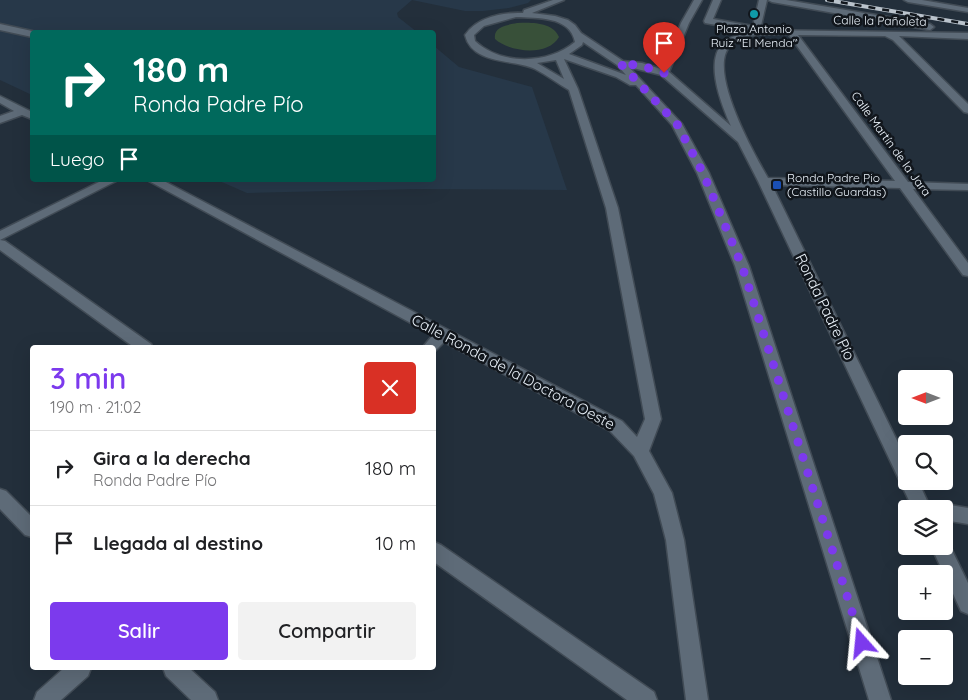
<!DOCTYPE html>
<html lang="es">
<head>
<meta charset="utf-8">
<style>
	:root { --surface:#fff; --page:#f2f2f2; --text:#202124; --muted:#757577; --line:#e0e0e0; --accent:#7c3aed }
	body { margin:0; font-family:Quicksand,sans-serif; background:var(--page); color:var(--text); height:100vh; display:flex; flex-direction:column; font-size:19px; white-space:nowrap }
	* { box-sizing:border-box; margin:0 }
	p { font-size:16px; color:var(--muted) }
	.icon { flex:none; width:28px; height:28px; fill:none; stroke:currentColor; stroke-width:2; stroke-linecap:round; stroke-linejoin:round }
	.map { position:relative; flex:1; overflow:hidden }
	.details { position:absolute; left:30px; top:345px; width:406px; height:325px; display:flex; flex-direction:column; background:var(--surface); border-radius:5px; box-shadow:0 5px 20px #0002 }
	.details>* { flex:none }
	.top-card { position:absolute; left:30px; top:30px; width:406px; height:152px; border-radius:5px; box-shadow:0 5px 20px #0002; background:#00695c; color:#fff; overflow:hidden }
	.needle { width:32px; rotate:270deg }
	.fabs { position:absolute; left:898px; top:370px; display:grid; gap:10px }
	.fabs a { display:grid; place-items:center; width:55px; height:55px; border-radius:5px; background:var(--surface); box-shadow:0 5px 20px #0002; font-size:25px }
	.pin { position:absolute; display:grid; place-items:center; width:42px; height:42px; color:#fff; margin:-51px -21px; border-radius:50% 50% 50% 0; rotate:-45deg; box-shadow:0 0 5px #0007 }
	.pin .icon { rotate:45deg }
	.me { position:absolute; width:55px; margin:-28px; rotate:342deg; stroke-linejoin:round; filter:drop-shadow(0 0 4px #0008) }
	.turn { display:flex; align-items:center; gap:18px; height:105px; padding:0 20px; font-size:22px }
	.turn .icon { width:65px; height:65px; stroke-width:2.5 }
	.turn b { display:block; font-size:35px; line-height:42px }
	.then { display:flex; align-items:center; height:48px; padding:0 20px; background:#0003; gap:10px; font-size:19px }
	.round { display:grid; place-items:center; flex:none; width:52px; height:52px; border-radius:5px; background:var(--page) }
	.overview { display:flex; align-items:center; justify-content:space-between; height:85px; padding:0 20px }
	h1 { font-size:30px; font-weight:600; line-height:38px; color:var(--accent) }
	.button { display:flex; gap:10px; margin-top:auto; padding:10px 20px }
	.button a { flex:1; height:58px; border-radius:5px; background:var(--accent); color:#fff; font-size:20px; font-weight:600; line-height:58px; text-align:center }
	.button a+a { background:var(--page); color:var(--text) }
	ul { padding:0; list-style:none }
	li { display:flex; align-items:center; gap:15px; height:75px; padding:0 20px; border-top:1px solid var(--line) }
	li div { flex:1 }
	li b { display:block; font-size:19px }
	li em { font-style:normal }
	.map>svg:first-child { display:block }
	.built { fill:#273849 }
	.green { fill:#385039 }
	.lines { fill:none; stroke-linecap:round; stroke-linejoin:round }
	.lane-casing { stroke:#414b55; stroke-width:3 }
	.street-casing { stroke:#414b55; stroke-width:3 }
	.lane { fill:#5e6b78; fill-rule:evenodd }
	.street { fill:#5e6b78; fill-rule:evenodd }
	.rail-casing { stroke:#bac3cc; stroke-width:4 }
	.rail { stroke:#11161c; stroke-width:2.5; stroke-dasharray:7; stroke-linecap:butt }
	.route { stroke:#7c3aed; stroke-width:9; stroke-dasharray:0 16.2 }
	.culture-dot { fill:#0f9aa8; stroke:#11161c; stroke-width:2 }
	.transit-dot { fill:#1a4fb4; stroke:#11161c; stroke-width:2 }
	.labels { text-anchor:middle; stroke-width:5; stroke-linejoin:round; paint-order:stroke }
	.far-street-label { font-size:12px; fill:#e9f1f9; stroke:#11161c }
	.far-poi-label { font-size:12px; fill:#e9f1f9; stroke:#11161c }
	.street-label { font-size:15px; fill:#e9f1f9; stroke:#11161c }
</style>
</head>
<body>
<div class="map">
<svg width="968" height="700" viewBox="0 0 968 700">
	<rect width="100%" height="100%" fill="#232f3b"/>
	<path class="built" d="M 0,0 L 531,0 L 528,3 L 509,8 L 483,11 L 465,11 L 412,0 L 397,13 L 398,17 L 417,32 L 32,32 L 32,95 L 0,80 Z
		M 434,46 L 459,67 L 532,87 L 567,190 L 418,189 L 247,193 L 217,180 L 434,180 Z"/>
	<path class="green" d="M 517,23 C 531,22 553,22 559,37 C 548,57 509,52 495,39 C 493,26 508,25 517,23 Z"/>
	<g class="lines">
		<defs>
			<path id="lane" d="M 0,24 L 32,31 L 35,32 L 32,32 L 32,37 L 0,30 Z"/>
			<path id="street" d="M 553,0 L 564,0 L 532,13 L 555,16 L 568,20 L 575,25 L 581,33 L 623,61 L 642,63 L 661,69 L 681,23 L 694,0 L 702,0 L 689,23 L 669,72 L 731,126 C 722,106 704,62 723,43 C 730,36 742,34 751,31 L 705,23 L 704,21 L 713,0 L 721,0 L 713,19 L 753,26 L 759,0 L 767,0 L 760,30 L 968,33 L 968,39 L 899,36 L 968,104 L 968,113 L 964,112 L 893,40 L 885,36 L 798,35 L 908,182 L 968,184 L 968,190 L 913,189 L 968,263 L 968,276 L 963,275 L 900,188 L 772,185 L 906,459 L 906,481 L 918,481 L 931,509 L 913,509 L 758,181 L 738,142 L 661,75 L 629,67 L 682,124 L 709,173 L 749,266 L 891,700 L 869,700 L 735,266 L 697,173 L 672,125 L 636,85 L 630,85 L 616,77 L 564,59 L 578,89 L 618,208 L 661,419 L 649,451 L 672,493 L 684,540 L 708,700 L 686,700 L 666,540 L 654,494 L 634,456 L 610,431 L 444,342 L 434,352 L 434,348 L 422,348 L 433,335 L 147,180 L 162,180 L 622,421 L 637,437 L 645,419 L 606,208 L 569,90 C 558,84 547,75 535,69 C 514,59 472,65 465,35 C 477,17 503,12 523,13 L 524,10 ZM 516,17 C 537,18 570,16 575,42 C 547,65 501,65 475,41 L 474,35 L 484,26 ZM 789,34 L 789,35 L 895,181 L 768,178 C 754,154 707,70 730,46 C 743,32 771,34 789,34 ZM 583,42 L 617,65 L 626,75 L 569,54 L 582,45 ZM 556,60 L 564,79 L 537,63 Z
				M 768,0 L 786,0 L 930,24 L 934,27 L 930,30 L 772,2 Z
				M 904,0 L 922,0 L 968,8 L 968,12 L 908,2 Z
				M 0,96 L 32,112 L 32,119 L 22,115 L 0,123 L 0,116 L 14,111 L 0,103 Z
				M 103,180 L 118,180 L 0,240 L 0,231 Z
				M 0,240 L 5,241 L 151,344 L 153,348 L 135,348 L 0,250 Z
				M 0,489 L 6,491 L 32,517 L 32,537 L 25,535 L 0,509 Z
				M 944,504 L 968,508 L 968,524 L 944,520 L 944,509 L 936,509 Z
				M 944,539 L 947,540 L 968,583 L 968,614 L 961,611 L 931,546 L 944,546 Z
				M 434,542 L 441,545 L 654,692 L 657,700 L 627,700 L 434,562 Z
				M 64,668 L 91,668 L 88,676 L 61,700 L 34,700 L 37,692 Z
				M 163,668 L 189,668 L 215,692 L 218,700 L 191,700 L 166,676 Z"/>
		</defs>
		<use href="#lane" class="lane-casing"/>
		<use href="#street" class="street-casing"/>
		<use href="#lane" class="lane"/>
		<use href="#street" class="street"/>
		<defs>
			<path id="rail" d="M 827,0 L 968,24"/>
		</defs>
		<use href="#rail" class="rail-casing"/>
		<use href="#rail" class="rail"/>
	</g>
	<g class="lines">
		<path class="route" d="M 664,73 L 642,66 L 620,63 L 677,124 L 703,173 L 742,266 L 862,643"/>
	</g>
	<circle class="culture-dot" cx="754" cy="14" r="5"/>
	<rect class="transit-dot" x="772" y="180" width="10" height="10" rx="2.5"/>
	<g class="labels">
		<g class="far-street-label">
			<text transform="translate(880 21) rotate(1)" y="4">Calle la Pañoleta</text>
			<text transform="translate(891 144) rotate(54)" y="4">Calle Martín de la Jara</text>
		</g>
		<g class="far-poi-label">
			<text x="754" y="33">Plaza Antonio<tspan x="754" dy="14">Ruiz "El Menda"</tspan></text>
			<text x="787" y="182" text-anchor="start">Ronda Padre Pio<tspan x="787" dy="14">(Castillo Guardas)</tspan></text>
		</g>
		<g class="street-label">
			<text transform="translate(825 307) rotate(64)" y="5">Ronda Padre Pío</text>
			<text transform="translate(513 372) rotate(28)" y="5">Calle Ronda de la Doctora Oeste</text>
		</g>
	</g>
</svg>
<div class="fabs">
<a><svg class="needle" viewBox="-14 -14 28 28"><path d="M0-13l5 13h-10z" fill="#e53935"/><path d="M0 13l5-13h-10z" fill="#757577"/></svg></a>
<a><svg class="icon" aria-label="search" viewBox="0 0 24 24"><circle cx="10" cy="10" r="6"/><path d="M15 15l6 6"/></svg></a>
<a><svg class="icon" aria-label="layers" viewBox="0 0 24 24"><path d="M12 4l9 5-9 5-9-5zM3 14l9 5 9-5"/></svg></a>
<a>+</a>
<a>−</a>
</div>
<div class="pin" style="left:664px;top:73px;background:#d93025"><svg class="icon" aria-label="arrive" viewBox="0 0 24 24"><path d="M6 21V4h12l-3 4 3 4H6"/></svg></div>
<svg class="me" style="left:862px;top:643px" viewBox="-20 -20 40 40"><path d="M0-17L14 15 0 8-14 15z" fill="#7c3aed" stroke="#fff" stroke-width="4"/></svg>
<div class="top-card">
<div class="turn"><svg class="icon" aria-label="right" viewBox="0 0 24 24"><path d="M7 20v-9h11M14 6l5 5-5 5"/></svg><div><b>180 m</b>Ronda Padre Pío</div></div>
<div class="then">Luego<svg class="icon" aria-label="arrive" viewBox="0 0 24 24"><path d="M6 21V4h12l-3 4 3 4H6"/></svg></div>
</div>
<section class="details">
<div class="overview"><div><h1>3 min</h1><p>190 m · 21:02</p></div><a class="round" style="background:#d93025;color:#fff"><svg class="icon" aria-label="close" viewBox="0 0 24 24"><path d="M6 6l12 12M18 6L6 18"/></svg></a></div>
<ul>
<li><svg class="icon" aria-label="right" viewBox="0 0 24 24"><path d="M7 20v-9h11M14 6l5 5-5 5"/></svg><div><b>Gira a la derecha</b><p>Ronda Padre Pío</p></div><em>180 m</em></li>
<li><svg class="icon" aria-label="arrive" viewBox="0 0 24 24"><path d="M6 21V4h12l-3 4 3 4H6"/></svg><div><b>Llegada al destino</b></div><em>10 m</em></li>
</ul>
<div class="button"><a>Salir</a><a>Compartir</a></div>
</section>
</div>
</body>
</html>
